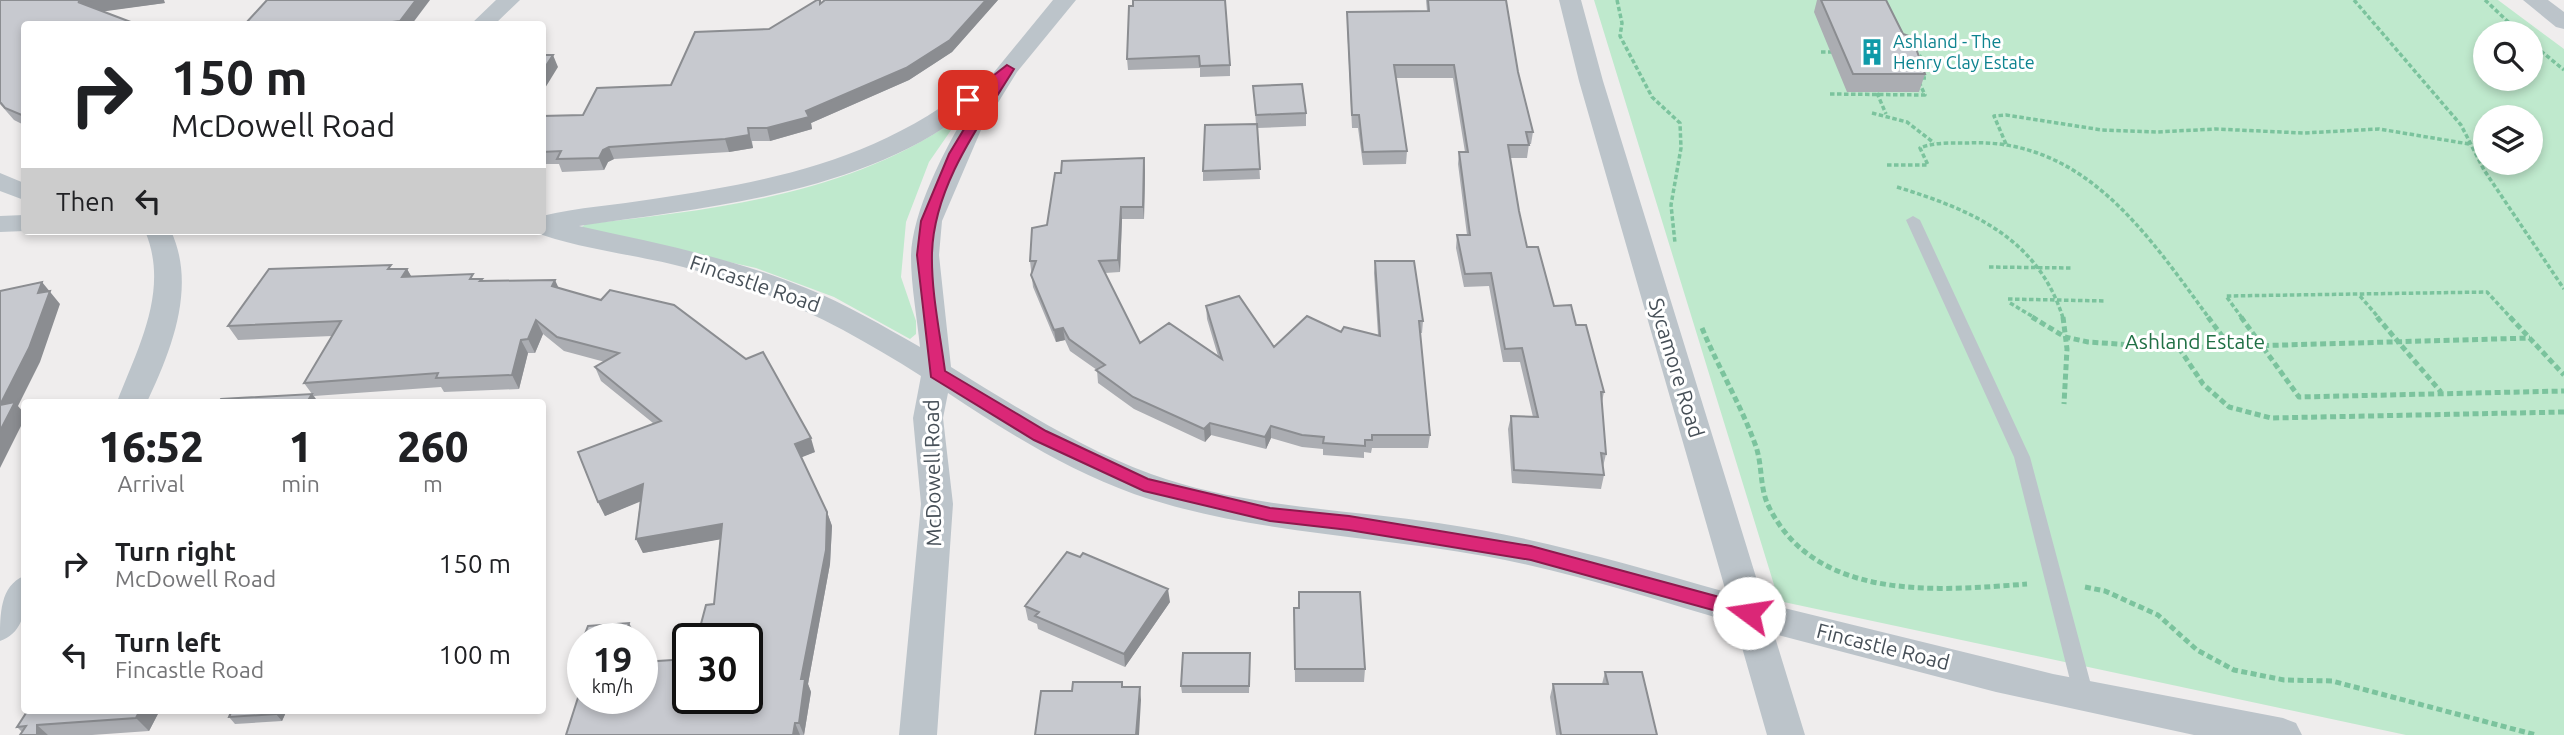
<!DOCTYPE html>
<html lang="en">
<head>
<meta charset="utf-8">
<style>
	:root { --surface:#fff; --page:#f6f6f6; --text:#202124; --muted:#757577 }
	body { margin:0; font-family:Ubuntu,sans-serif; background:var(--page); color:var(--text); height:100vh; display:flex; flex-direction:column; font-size:26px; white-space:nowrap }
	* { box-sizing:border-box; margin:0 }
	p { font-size:23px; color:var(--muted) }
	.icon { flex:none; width:38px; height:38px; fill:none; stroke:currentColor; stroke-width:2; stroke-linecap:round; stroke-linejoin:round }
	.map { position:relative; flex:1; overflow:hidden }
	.drawer { position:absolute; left:21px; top:399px; width:525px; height:315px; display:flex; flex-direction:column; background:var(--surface); border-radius:7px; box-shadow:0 4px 10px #0003 }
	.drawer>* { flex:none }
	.hud { position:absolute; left:21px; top:21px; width:525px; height:214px; border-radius:7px; box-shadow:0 4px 10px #0003; background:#fff; color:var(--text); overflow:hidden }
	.fabs { position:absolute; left:2473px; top:21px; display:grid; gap:14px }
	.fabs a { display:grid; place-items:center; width:70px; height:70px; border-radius:50%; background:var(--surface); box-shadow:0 4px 10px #0003; font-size:35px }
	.speed { position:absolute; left:567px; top:623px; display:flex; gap:14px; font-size:35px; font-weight:700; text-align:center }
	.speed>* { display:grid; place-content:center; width:91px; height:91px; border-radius:50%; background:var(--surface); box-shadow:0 4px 10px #0003; line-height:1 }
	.speed small { font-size:18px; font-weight:400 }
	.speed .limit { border:4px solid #111; border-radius:10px; background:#fff; color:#111 }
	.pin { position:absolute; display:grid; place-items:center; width:60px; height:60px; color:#fff; margin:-30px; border-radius:14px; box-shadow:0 4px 10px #0006 }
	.me { position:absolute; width:77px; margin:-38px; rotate:284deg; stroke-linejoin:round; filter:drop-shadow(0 0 5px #0008) }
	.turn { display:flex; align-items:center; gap:24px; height:147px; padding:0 35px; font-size:32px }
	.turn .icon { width:91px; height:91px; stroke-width:2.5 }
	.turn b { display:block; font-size:49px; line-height:60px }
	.then { display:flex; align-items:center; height:66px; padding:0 35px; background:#0003; gap:14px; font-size:26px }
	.eta { display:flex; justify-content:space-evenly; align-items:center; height:119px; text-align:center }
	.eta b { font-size:42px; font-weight:800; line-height:49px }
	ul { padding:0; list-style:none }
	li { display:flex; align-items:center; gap:21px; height:91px; padding:0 35px }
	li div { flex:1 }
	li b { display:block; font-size:26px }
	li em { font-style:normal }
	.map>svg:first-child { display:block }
	.green { fill:#bfe9cd; fill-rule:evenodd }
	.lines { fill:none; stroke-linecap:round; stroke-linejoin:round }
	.path-far1 { stroke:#7bc39d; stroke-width:3.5; stroke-dasharray:4.5 2.5; stroke-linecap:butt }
	.path { stroke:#7bc39d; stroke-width:5; stroke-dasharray:6 3.5; stroke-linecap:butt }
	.service { fill:#bcc4ca; fill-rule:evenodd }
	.minor { fill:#bcc4ca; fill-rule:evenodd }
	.wall { fill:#abadb2 }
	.shaded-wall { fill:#8b8d91 }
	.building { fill:#c7c9cf; stroke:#8b8d91; stroke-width:2 }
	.route { fill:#db2777; stroke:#8e194d; stroke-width:2 }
	.labels { text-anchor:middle; stroke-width:6; stroke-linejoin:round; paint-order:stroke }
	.far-culture-label { font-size:18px; fill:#0d838f; stroke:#fff; text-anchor:start }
	.street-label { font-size:21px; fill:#475058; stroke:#fff }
	.park-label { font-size:21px; fill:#207045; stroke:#fff }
</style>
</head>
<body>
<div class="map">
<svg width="2564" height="735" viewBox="0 0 2564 735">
	<rect width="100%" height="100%" fill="#efeded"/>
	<path class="green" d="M 1594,0 L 2498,0 L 2564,49 L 2564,735 L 2406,735 L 1779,601 ZM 2485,33 L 2530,33 L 2530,79 L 2485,79 ZM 2485,117 L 2530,117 L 2530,163 L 2485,163 Z
		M 954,121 L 956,123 L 929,162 L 906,222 L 901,277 L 916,321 L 916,334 L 910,339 L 834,297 L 756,268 L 579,229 L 586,224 C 712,210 847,195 954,121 Z"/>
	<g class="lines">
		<path class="path-far1" d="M 1617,0 L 1622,23 L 1620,36 L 1652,97 L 1680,123 L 1681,148 L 1671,205 L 1675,243
			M 2354,0 L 2461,125 L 2484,170 L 2564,289
			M 2485,0 L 2520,33
			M 2530,42 L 2564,70
			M 1821,52 L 1835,52
			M 1913,53 L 1920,56 L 1926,65 L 1921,70 L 1926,78 L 1920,78
			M 1877,93 L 1886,114
			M 1830,94 L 1925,95 L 1919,82
			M 1872,113 L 1907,122 L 1934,143
			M 2006,144 L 1994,116 L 2006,115 L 2102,130 L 2156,132 L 2216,129 L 2303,133 L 2379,129 L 2469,144
			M 1887,165 L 1928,165 L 1920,148 C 1934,142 1952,143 1967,143 C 2084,137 2148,235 2209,318
			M 1897,187 C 1972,210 2038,238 2063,318
			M 1989,267 L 2072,268
			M 2360,296 L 2379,318
			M 2008,299 L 2106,301
			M 2010,303 L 2035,318
			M 2242,318 L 2226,296 L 2487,292 L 2511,318"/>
		<path class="path" d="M 2032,317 L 2065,337 L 2088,342 L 2179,348 L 2530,338
			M 2063,317 L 2067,349 L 2064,404
			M 2208,317 L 2228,344
			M 2241,317 L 2299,397 L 2564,391
			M 2377,317 L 2441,392
			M 2510,317 L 2564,375
			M 1702,328 C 1718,367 1741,405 1755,444 C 1763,464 1759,488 1769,507 C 1816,602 1938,591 2027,584
			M 2179,348 L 2203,384 L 2229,407 L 2271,418 L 2564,412
			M 2085,587 L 2105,591 L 2158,615 L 2197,650 L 2234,670 L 2284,680 L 2332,681 L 2536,735"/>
		<path class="service" d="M 1913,216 L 1920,220 L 2030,457 L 2094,696 L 2091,702 L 2084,704 L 2077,702 L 2074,696 L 2014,457 L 1906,220 Z"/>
		<path class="minor" d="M 496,0 L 520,0 L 495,24 L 471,24 Z
			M 1053,0 L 1076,0 L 1017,72 L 981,130 L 942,221 L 939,255 L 951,367 C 1016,407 1080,448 1151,474 C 1242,507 1343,509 1438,523 C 1536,537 1631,565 1726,592 L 1579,81 L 1559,0 L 1581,0 L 1603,81 L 1764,603 L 2053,674 L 2283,718 L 2296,723 L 2302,735 L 2194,735 L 1996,692 L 1774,634 L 1805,735 L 1767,735 L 1735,623 C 1652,599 1569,571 1484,556 C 1367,535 1247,533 1134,494 C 1067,470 1007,432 948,393 L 943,418 L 953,504 L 937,735 L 899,735 L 921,504 L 913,418 L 921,376 C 846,328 770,289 683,267 C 638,255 573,248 532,231 L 542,231 L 542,216 C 578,207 617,205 653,199 C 778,180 879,160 980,79 L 990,77 ZM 968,111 C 945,148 912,212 911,256 C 911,286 917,317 920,347 C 883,326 846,304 806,288 C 733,258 656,243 579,226 C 709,207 860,194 968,111 Z
			M 2523,0 L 2548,0 L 2564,12 L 2564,29 L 2556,27 Z
			M 0,173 L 24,183 L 24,200 L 0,191 Z
			M 24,215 L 25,231 L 0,232 L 0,216 Z
			M 145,231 L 171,231 C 197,287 171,351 147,402 L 117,402 C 138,347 170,290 145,231 Z
			M 24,576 C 26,601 28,631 0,641 C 0,614 0,586 24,576 Z"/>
	</g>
	<path class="wall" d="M 0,0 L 165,3 L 102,11 L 24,24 L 24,125 L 14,120 L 0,104 Z
		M 820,0 L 821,3 L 825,0 L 998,0 L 952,52 L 909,80 L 811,123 L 812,129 L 770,141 L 752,141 L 753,148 L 729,152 L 614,159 L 608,162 L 604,170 L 562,172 L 559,164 L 542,164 L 542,116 L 583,115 L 671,85 Z
		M 1426,0 L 1506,0 L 1518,72 L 1533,132 L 1531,144 L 1529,144 L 1527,158 L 1510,158 L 1519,211 L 1527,247 L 1554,306 L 1576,325 L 1604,392 L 1602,402 L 1606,454 L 1603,467 L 1604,475 L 1601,489 L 1512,483 L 1508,429 L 1511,416 L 1533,417 L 1520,362 L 1503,362 L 1489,286 L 1464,287 L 1456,248 L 1457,235 L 1467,235 L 1458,164 L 1459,152 L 1465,152 L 1453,78 L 1396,78 L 1407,151 L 1406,164 L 1363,165 L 1358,128 L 1352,128 L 1347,24 L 1347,12 L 1427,11 Z
		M 1817,0 L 1886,0 L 1925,74 L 1919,92 L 1847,92 L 1814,12 Z
		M 1129,6 L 1230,65 L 1230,76 L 1200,77 L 1200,68 L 1128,70 L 1127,59 Z
		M 1253,86 L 1306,113 L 1306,126 L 1257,128 L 1260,179 L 1203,181 L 1203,171 L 1256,124 Z
		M 1144,158 L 1145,170 L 1144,219 L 1122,219 L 1120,272 L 1105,273 L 1140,343 L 1218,356 L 1207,319 L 1206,306 L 1274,347 L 1341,332 L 1378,335 L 1374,273 L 1375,261 L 1423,321 L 1422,333 L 1420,333 L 1430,435 L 1428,448 L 1372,448 L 1371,453 L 1364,452 L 1364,458 L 1323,455 L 1323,449 L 1302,447 L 1271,438 L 1266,449 L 1211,435 L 1205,442 L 1134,409 L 1098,383 L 1097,370 L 1070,351 L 1065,340 L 1056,342 L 1033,287 L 1030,261 L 1047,225 L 1061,173 Z
		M 393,269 L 407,269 L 411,276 L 482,279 L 483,281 L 559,288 L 815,452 L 801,457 L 827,512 L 832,526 L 830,564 L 808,684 L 811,692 L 804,735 L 566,735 L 688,698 L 714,604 L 720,539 L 643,553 L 636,539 L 640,501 L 605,516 L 598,502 L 653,423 L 601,381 L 595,367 L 605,362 L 564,351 L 543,334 L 535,353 L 528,353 L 519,389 L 444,392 L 441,387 L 314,396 L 318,402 L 219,402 L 312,394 L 304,383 L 332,336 L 238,340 L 228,326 Z
		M 1170,602 L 1125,667 L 1038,629 L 1037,624 L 1028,620 L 1025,606 Z
		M 1294,608 L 1365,669 L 1364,682 L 1295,682 Z
		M 583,640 L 583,668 L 580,669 L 576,662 Z
		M 1250,660 L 1249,693 L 1182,693 L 1181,686 Z
		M 1605,672 L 1657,735 L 1556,735 L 1550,697 L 1553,684 L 1602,684 Z
		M 28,710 L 160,710 L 149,731 L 92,735 L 20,735 L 22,732 L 17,727 Z
		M 287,710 L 282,721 L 235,724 L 229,717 Z"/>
	<path class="shaded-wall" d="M 93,0 L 164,0 L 165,3 L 85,14 L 78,2 Z
		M 416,0 L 430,0 L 412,24 L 377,24 Z
		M 986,0 L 998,0 L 952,52 L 909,80 L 811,123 L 812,129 L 770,141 L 767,128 L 806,111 Z
		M 553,55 L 558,67 L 542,93 L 542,72 Z
		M 748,128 L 753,148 L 729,152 L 725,139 Z
		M 609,147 L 614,159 L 608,162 L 604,170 L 599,158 L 603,150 Z
		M 1144,158 L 1145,170 L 1144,219 L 1143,207 Z
		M 1121,207 L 1122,219 L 1120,272 L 1118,260 Z
		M 407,269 L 415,283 L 402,277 Z
		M 555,280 L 561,293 L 552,286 Z
		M 42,282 L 60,304 L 40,362 L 18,406 L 24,413 L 24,420 L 0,468 L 0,406 Z
		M 536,320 L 543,334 L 535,353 L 528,339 Z
		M 1063,328 L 1065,340 L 1056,342 L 1054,330 Z
		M 521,340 L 528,353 L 519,389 L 512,375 Z
		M 312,394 L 318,402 L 307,402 Z
		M 1210,423 L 1211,435 L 1205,442 L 1204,429 Z
		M 1271,426 L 1271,438 L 1266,449 L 1265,437 Z
		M 811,438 L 815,452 L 800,458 L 795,444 Z
		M 643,484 L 649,498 L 605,516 L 598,502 Z
		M 827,512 L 832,526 L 830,564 L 808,684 L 811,692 L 804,735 L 799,723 L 801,679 Z
		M 722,524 L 728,538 L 643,553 L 636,539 Z
		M 1168,589 L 1170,602 L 1125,667 L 1124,654 Z
		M 629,623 L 633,630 L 630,639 L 624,639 Z
		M 1140,687 L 1141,700 L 1139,735 L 1136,735 Z
		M 140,710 L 160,710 L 149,731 L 136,718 Z
		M 278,710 L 287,710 L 282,721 L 276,714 Z
		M 795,723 L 800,735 L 793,735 Z
		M 37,725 L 48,735 L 37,735 Z"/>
	<path class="building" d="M 0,0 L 93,0 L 78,2 L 136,24 L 24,24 L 24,116 L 5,108 L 0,102 Z
		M 267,0 L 416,0 L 400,21 L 377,24 L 245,24 Z
		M 817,0 L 820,0 L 820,4 L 825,0 L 986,0 L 950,40 L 906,68 L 806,111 L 809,117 L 767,128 L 748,128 L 749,135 L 725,139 L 609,147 L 603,150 L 599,158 L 557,159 L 561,151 L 542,152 L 542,116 L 583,115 L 597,88 L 671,85 L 695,32 L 769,29 Z
		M 1133,0 L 1225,0 L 1230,65 L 1200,66 L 1199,56 L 1127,59 L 1129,6 L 1133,6 Z
		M 1428,0 L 1506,0 L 1518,72 L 1533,132 L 1526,132 L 1529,145 L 1508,145 L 1519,211 L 1527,247 L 1538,247 L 1554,306 L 1571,305 L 1576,325 L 1586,325 L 1604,392 L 1601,392 L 1606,454 L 1601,453 L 1604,475 L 1514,470 L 1511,416 L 1538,417 L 1522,348 L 1505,349 L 1491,273 L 1465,274 L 1457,235 L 1470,235 L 1459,152 L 1468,152 L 1454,65 L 1394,65 L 1407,151 L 1363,152 L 1359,115 L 1352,115 L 1347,12 L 1429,11 Z
		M 1821,0 L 1886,0 L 1903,34 L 1912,37 L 1925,74 L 1853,74 Z
		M 542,55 L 553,55 L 542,72 Z
		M 1302,84 L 1306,113 L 1256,115 L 1253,86 Z
		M 1257,124 L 1260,169 L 1203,171 L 1205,125 Z
		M 1144,158 L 1143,207 L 1121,207 L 1118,260 L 1099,261 L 1140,343 L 1169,323 L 1222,359 L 1206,306 L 1239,296 L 1274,347 L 1307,316 L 1341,332 L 1344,327 L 1380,336 L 1375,261 L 1414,261 L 1423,321 L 1419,321 L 1430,435 L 1372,435 L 1372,440 L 1365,440 L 1365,446 L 1323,443 L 1324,437 L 1302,435 L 1271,426 L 1265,437 L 1210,423 L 1204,429 L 1133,397 L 1096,370 L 1105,365 L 1069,339 L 1063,328 L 1054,330 L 1031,275 L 1036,261 L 1030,261 L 1032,228 L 1047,225 L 1055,173 L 1061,173 L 1062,161 Z
		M 391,265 L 388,269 L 407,269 L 402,277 L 473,274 L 470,279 L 482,279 L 480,281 L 555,280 L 552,286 L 601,300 L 610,290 L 674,305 L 746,359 L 763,352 L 811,438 L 795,444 L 827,512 L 826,550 L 801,679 L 805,679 L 799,723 L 795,723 L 793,735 L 566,735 L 583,682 L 583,698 L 642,698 L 642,662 L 688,659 L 688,698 L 747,698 L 747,639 L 697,639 L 706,605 L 714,604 L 722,524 L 636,539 L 643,484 L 598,502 L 578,452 L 661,421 L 595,367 L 619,353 L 557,337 L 536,320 L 528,339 L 521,340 L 512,375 L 436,378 L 438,373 L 304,383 L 341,321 L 228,326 L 269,269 Z
		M 42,282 L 38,293 L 50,291 L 29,348 L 0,405 L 0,291 Z
		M 312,394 L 307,402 L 219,402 L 221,399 Z
		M 15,402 L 0,431 L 0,405 Z
		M 1067,552 L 1080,557 L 1083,553 L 1168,589 L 1124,654 L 1035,616 L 1039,612 L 1025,606 Z
		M 1299,592 L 1360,592 L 1365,669 L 1295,669 L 1294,608 L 1299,608 Z
		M 629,623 L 624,639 L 583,639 L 588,626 Z
		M 583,640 L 583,661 L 576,662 Z
		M 1183,653 L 1250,653 L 1249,686 L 1181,686 Z
		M 1605,672 L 1642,672 L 1657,735 L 1561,735 L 1553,684 L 1608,684 Z
		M 1073,682 L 1122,682 L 1122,687 L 1140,687 L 1136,735 L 1035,735 L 1041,691 L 1072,691 Z
		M 28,710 L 140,710 L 136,718 L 37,725 L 37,735 L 20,735 L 26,726 L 17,727 Z
		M 232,710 L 278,710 L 276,714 L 229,717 Z"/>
	<path class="route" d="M 1007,65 L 1014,69 C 980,124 934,186 932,253 C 931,291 940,333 945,371 L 1046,431 L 1148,479 L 1270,508 L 1349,516 L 1531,546 L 1749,605 L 1756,607 L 1759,613 L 1756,618 L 1749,620 L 1531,560 L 1349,530 L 1270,521 L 1144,491 L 1034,440 L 931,377 L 917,255 L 921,221 L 949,154 L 987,91 L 973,102 L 962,100 Z"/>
	<defs>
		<symbol id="building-bare" viewBox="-9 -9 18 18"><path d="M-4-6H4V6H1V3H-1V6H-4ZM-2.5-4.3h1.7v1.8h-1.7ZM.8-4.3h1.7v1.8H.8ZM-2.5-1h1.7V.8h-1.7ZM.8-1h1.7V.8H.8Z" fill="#0f9aa8" stroke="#fff" stroke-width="2.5" paint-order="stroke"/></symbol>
	</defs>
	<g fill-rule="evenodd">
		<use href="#building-bare" x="1853" y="33" width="38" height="38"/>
	</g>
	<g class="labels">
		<g class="far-culture-label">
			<text x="1893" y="48">Ashland - The<tspan x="1893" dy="21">Henry Clay Estate</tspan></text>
		</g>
		<g class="street-label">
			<text transform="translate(755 284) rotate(19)" y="7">Fincastle Road</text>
			<text transform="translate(1676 368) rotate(73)" y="7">Sycamore Road</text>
			<text transform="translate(933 473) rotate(-91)" y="7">McDowell Road</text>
			<text transform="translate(1883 647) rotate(14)" y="7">Fincastle Road</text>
		</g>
		<g class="park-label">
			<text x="2195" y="349">Ashland Estate</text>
		</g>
	</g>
</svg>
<div class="fabs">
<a><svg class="icon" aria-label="search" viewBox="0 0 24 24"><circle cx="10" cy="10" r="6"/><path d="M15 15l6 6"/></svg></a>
<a><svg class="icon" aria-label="layers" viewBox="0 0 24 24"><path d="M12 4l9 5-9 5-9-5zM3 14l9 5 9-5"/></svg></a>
</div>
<div class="speed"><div>19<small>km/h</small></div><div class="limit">30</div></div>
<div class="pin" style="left:968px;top:100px;background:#d93025"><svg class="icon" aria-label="arrive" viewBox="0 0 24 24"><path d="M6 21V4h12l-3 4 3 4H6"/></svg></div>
<svg class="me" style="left:1749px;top:613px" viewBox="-20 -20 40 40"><circle r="19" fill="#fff"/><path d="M0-13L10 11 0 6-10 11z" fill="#db2777"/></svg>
<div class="hud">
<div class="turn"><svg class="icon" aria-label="right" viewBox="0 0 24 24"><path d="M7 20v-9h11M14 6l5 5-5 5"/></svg><div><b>150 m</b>McDowell Road</div></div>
<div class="then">Then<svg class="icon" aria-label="left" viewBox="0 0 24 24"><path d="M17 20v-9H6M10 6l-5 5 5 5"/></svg></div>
</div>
<section class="drawer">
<div class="eta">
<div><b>16:52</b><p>Arrival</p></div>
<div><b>1</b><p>min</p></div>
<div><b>260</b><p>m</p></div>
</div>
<ul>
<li><svg class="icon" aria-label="right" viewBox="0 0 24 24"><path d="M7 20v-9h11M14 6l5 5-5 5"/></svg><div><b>Turn right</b><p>McDowell Road</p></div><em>150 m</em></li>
<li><svg class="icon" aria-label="left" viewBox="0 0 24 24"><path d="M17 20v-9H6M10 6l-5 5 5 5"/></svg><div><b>Turn left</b><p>Fincastle Road</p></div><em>100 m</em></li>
</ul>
</section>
</div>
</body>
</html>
